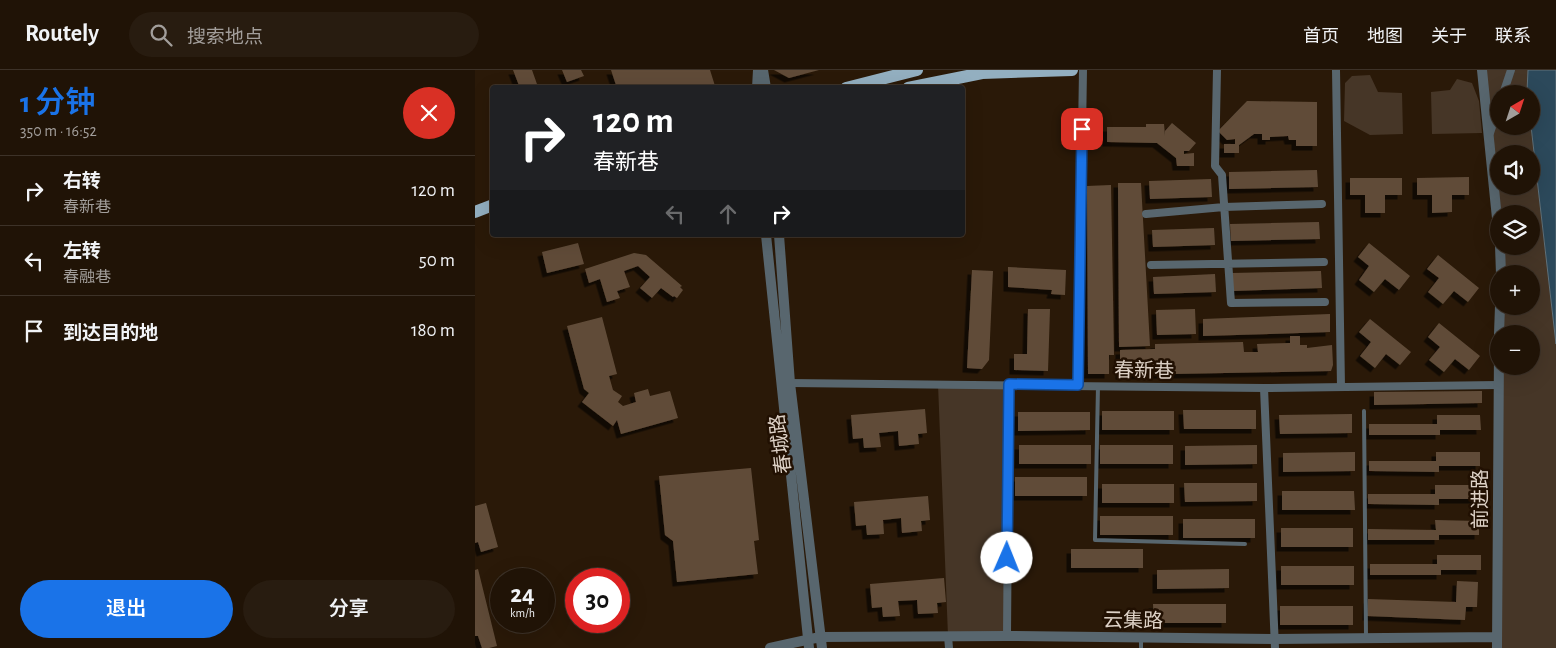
<!DOCTYPE html>
<html lang="zh">
<head>
<meta charset="utf-8">
<style>
	:root { --surface:#201306; --page:#281c10; --text:#f1f3f6; --muted:#a29e9b; --line:#3d3228; --accent:#1a73e8 }
	body { margin:0; font-family:"Alegreya Sans","Noto Sans SC",sans-serif; background:var(--page); color:var(--text); height:100vh; display:flex; flex-direction:column; font-size:19px; white-space:nowrap }
	* { box-sizing:border-box; margin:0 }
	p { font-size:16px; color:var(--muted) }
	.icon { flex:none; width:28px; height:28px; fill:none; stroke:currentColor; stroke-width:2; stroke-linecap:round; stroke-linejoin:round }
	.map { position:relative; flex:1; overflow:hidden }
	.sheet { display:flex; flex-direction:column; background:var(--surface); width:475px }
	.sheet>* { flex:none }
	.guide { position:absolute; left:15px; top:15px; width:475px; height:152px; border-radius:5px; box-shadow:0 5px 20px #0002,0 0 0 1px var(--line); background:#202124; color:#fff; overflow:hidden }
	.needle { width:32px; rotate:39deg }
	.fabs { position:absolute; left:1015px; top:15px; display:grid; gap:10px }
	.fabs a { display:grid; place-items:center; width:50px; height:50px; border-radius:50%; background:var(--surface); box-shadow:0 5px 20px #0002,0 0 0 1px var(--line); font-size:25px }
	.speed { position:absolute; left:15px; top:498px; display:flex; gap:10px; font-size:25px; font-weight:700; text-align:center }
	.speed>* { display:grid; place-content:center; width:65px; height:65px; border-radius:50%; background:var(--surface); box-shadow:0 5px 20px #0002,0 0 0 1px var(--line); line-height:1 }
	.speed small { font-size:12px; font-weight:400 }
	.speed .limit { border:8px solid #d22; background:#fff; color:#111 }
	.pin { position:absolute; display:grid; place-items:center; width:42px; height:42px; color:#fff; margin:-21px; border-radius:10px; box-shadow:0 2px 8px #0006 }
	.me { position:absolute; width:55px; margin:-28px; rotate:1deg; stroke-linejoin:round; filter:drop-shadow(0 0 4px #0008) }
	.turn { display:flex; align-items:center; gap:18px; height:105px; padding:0 20px; font-size:22px }
	.turn .icon { width:65px; height:65px; stroke-width:2.5 }
	.turn b { display:block; font-size:35px; line-height:42px }
	.lanes { display:flex; align-items:center; height:48px; padding:0 20px; background:#0003; justify-content:center; gap:25px; direction:ltr }
	.lanes .off { opacity:.35 }
	.round { display:grid; place-items:center; flex:none; width:52px; height:52px; border-radius:26px; background:var(--page) }
	.headline { display:flex; align-items:center; justify-content:space-between; height:85px; padding:0 20px }
	h1 { font-size:30px; font-weight:600; line-height:38px; color:var(--accent) }
	.button { display:flex; gap:10px; margin-top:auto; padding:10px 20px }
	.button a { flex:1; height:58px; border-radius:30px; background:var(--accent); color:#fff; font-size:20px; font-weight:600; line-height:58px; text-align:center }
	.button a+a { background:var(--page); color:var(--text) }
	ul { padding:0; list-style:none }
	li { display:flex; align-items:center; gap:15px; height:70px; padding:0 20px; border-top:1px solid var(--line) }
	li div { flex:1 }
	li b { display:block; font-size:19px }
	li em { font-style:normal }
	header { display:flex; align-items:center; gap:30px; box-sizing:border-box; height:70px; padding:0 25px; background:var(--surface); border-bottom:1px solid var(--line) }
	header strong { font-size:24px }
	nav { display:flex; gap:28px; margin-inline-start:auto; font-size:18px }
	.search { width:350px; height:45px; background:var(--page); display:flex; align-items:center; gap:12px; box-sizing:border-box; padding:0 18px; border-radius:28px; color:var(--muted); font-size:19px }
	main { display:flex; flex:1; min-height:0 }
	.map>svg:first-child { display:block }
	.green { fill:#463627; fill-rule:evenodd }
	.water { fill:#2c495b; stroke:#61727b }
	.building { fill:#604c39; filter:url(#shadow) }
	.lines { fill:none; stroke-linecap:round; stroke-linejoin:round }
	.service { stroke:#58666e; stroke-width:4 }
	.minor { stroke:#58666e; stroke-width:8 }
	.tertiary { stroke:#58666e; stroke-width:10 }
	.primary { stroke:#93afc0; stroke-width:12 }
	.route-casing { stroke:#114b97; stroke-width:12 }
	.route { stroke:#1a73e8; stroke-width:9 }
	.labels { text-anchor:middle; stroke-width:5; stroke-linejoin:round; paint-order:stroke }
	.street-label { font-size:20px; fill:#ddd1c6; stroke:#211002 }
</style>
</head>
<body>
<header>
<strong>Routely</strong>
<div class="search"><svg class="icon" aria-label="search" viewBox="0 0 24 24"><circle cx="10" cy="10" r="6"/><path d="M15 15l6 6"/></svg>搜索地点</div>
<nav><a>首页</a><a>地图</a><a>关于</a><a>联系</a></nav>
</header>
<main>
<section class="sheet">
<div class="headline"><div><h1>1 分钟</h1><p>350 m · 16:52</p></div><a class="round" style="background:#d93025;color:#fff"><svg class="icon" aria-label="close" viewBox="0 0 24 24"><path d="M6 6l12 12M18 6L6 18"/></svg></a></div>
<ul>
<li><svg class="icon" aria-label="right" viewBox="0 0 24 24"><path d="M7 20v-9h11M14 6l5 5-5 5"/></svg><div><b>右转</b><p>春新巷</p></div><em>120 m</em></li>
<li><svg class="icon" aria-label="left" viewBox="0 0 24 24"><path d="M17 20v-9H6M10 6l-5 5 5 5"/></svg><div><b>左转</b><p>春融巷</p></div><em>50 m</em></li>
<li><svg class="icon" aria-label="arrive" viewBox="0 0 24 24"><path d="M6 21V4h12l-3 4 3 4H6"/></svg><div><b>到达目的地</b></div><em>180 m</em></li>
</ul>
<div class="button"><a>退出</a><a>分享</a></div>
</section>
<div class="map">
<svg width="1081" height="578" viewBox="0 0 1081 578">
	<defs>
		<filter id="shadow"><feDropShadow dx="-4.5" dy="4.5" stdDeviation="0" flood-color="#0009"/></filter>
	</defs>
	<rect width="100%" height="100%" fill="#2a1908"/>
	<path class="green" d="M 1007,0 L 1053,0 L 1052,24 L 1024,24 L 1024,56 L 1056,56 L 1081,274 L 1081,578 L 1022,578 L 1024,296 L 1056,296 L 1056,264 L 1024,264 L 1025,236 L 1056,236 L 1056,204 L 1026,204 L 1025,176 L 1056,176 L 1056,144 L 1024,144 ZM 1024,84 L 1056,84 L 1056,116 L 1024,116 Z
		M 895,5 L 903,22 L 927,23 L 928,64 L 895,65 L 869,51 L 870,13 L 877,6 Z
		M 982,9 L 997,13 L 1004,31 L 1007,63 L 957,64 L 956,22 L 975,20 Z
		M 463,314 L 534,314 L 532,566 L 473,566 Z"/>
	<path class="water" d="M 1053,0 L 1081,0 L 1081,274 L 1056,56 L 1056,24 L 1052,22 Z"/>
	<path class="building" d="M 38,0 L 57,0 L 63,17 L 45,18 Z
		M 87,0 L 106,0 L 109,6 L 92,12 Z
		M 136,0 L 235,0 L 240,16 L 142,18 Z
		M 299,0 L 344,0 L 314,8 Z
		M 772,31 L 842,32 L 842,76 L 821,76 L 821,70 L 814,70 L 813,66 L 795,67 L 795,70 L 787,70 L 787,64 L 779,64 L 764,75 L 764,83 L 749,83 L 749,74 L 760,74 L 760,69 L 752,70 L 743,61 Z
		M 697,53 L 721,73 L 714,81 L 709,81 L 709,84 L 719,83 L 719,96 L 702,96 L 701,88 L 682,73 L 632,72 L 632,57 L 671,57 L 671,54 L 689,54 L 690,66 L 690,61 Z
		M 842,100 L 843,117 L 754,119 L 754,102 Z
		M 994,107 L 994,125 L 977,125 L 977,142 L 957,143 L 957,125 L 942,125 L 942,108 Z
		M 875,108 L 927,108 L 927,125 L 910,125 L 910,143 L 890,143 L 890,125 L 875,125 Z
		M 736,109 L 737,127 L 675,129 L 674,111 Z
		M 643,113 L 666,113 L 675,276 L 644,277 Z
		M 636,115 L 639,285 L 634,285 L 634,304 L 613,304 L 612,116 Z
		M 844,152 L 845,169 L 756,171 L 755,154 Z
		M 739,158 L 740,175 L 678,177 L 677,160 Z
		M 103,173 L 109,194 L 72,203 L 67,182 Z
		M 894,173 L 935,206 L 924,220 L 910,209 L 899,222 L 884,210 L 894,196 L 883,187 Z
		M 159,183 L 171,185 L 207,216 L 205,217 L 208,220 L 202,228 L 199,226 L 198,227 L 186,218 L 177,228 L 165,218 L 175,207 L 163,196 L 149,201 L 155,217 L 142,221 L 145,228 L 132,232 L 125,209 L 114,213 L 110,199 Z
		M 963,185 L 1004,218 L 993,232 L 979,221 L 968,234 L 953,222 L 964,208 L 952,199 Z
		M 533,197 L 591,200 L 590,225 L 576,224 L 577,220 L 533,217 Z
		M 497,200 L 518,201 L 514,290 L 507,299 L 492,298 Z
		M 846,201 L 847,218 L 758,221 L 757,203 Z
		M 740,204 L 741,222 L 679,224 L 678,207 Z
		M 553,239 L 575,239 L 573,301 L 539,300 L 539,284 L 552,284 Z
		M 720,239 L 721,264 L 682,265 L 681,240 Z
		M 855,244 L 855,262 L 728,266 L 728,249 Z
		M 127,247 L 142,304 L 134,306 L 138,320 L 147,326 L 143,332 L 148,336 L 161,332 L 159,323 L 173,319 L 175,326 L 195,321 L 203,348 L 146,364 L 142,350 L 138,356 L 107,332 L 114,323 L 109,319 L 92,256 Z
		M 895,249 L 936,282 L 925,295 L 911,284 L 900,298 L 885,286 L 896,272 L 884,262 Z
		M 964,253 L 1005,286 L 994,300 L 980,289 L 969,302 L 954,290 L 965,277 L 953,267 Z
		M 815,266 L 825,266 L 825,275 L 832,275 L 832,278 L 857,275 L 858,295 L 856,301 L 645,305 L 645,280 L 680,279 L 680,274 L 768,272 L 769,282 L 783,282 L 782,274 L 815,273 Z
		M 1007,321 L 1007,333 L 899,335 L 899,322 Z
		M 450,339 L 452,363 L 443,364 L 444,374 L 424,376 L 423,361 L 404,363 L 406,377 L 389,378 L 388,368 L 378,369 L 376,345 Z
		M 708,340 L 781,340 L 781,359 L 709,359 Z
		M 627,341 L 699,341 L 699,360 L 627,360 Z
		M 543,342 L 615,342 L 615,360 L 543,361 Z
		M 877,344 L 877,363 L 805,364 L 804,345 Z
		M 962,345 L 1005,345 L 1006,360 L 965,360 L 965,365 L 894,365 L 894,354 L 962,354 Z
		M 544,375 L 616,375 L 616,394 L 544,394 Z
		M 625,375 L 698,375 L 698,394 L 625,394 Z
		M 782,375 L 782,394 L 710,395 L 710,376 Z
		M 880,382 L 880,401 L 808,402 L 808,383 Z
		M 961,382 L 1005,382 L 1005,396 L 964,396 L 964,402 L 894,401 L 894,391 L 961,391 Z
		M 276,398 L 284,470 L 279,471 L 283,504 L 202,512 L 198,471 L 190,465 L 184,406 Z
		M 540,407 L 612,407 L 612,426 L 540,426 Z
		M 709,413 L 782,413 L 782,431 L 710,432 Z
		M 627,414 L 699,414 L 699,433 L 627,433 Z
		M 960,415 L 1004,415 L 1004,429 L 964,429 L 964,435 L 893,434 L 893,424 L 960,424 Z
		M 807,421 L 879,421 L 880,440 L 807,440 Z
		M 453,426 L 455,450 L 446,451 L 447,461 L 427,463 L 426,448 L 408,450 L 409,464 L 392,465 L 391,455 L 381,456 L 379,432 Z
		M 11,433 L 23,477 L 6,482 L 3,472 L 0,473 L 0,436 Z
		M 625,446 L 698,446 L 698,465 L 625,465 Z
		M 708,449 L 780,449 L 780,468 L 708,468 Z
		M 960,450 L 1004,451 L 1004,465 L 964,465 L 964,470 L 893,470 L 893,459 L 961,460 Z
		M 806,458 L 878,458 L 878,477 L 806,477 Z
		M 596,479 L 668,479 L 668,498 L 596,498 Z
		M 962,485 L 1006,485 L 1006,500 L 966,500 L 966,505 L 895,505 L 895,494 L 962,494 Z
		M 806,496 L 879,496 L 879,515 L 806,515 Z
		M 3,499 L 22,576 L 14,578 L 7,578 L 3,566 L 0,566 L 0,500 Z
		M 754,499 L 754,518 L 682,519 L 682,500 Z
		M 469,508 L 471,532 L 462,533 L 463,543 L 443,544 L 442,530 L 423,531 L 425,546 L 408,547 L 407,537 L 397,538 L 395,514 Z
		M 982,511 L 1003,512 L 1002,537 L 991,537 L 990,550 L 892,546 L 893,529 L 981,532 Z
		M 678,534 L 751,534 L 751,553 L 679,553 Z
		M 805,536 L 878,536 L 878,555 L 805,555 Z"/>
	<g class="lines">
		<path class="service" d="M 623,316 L 620,470 L 770,474
			M 889,341 L 891,566
			M 666,578 L 666,570"/>
		<path class="minor" d="M 742,0 L 740,96 L 747,105 L 756,233 L 850,232
			M 861,0 L 866,317
			M 1028,24 L 1036,0
			M 1015,63 L 1024,36
			M 671,144 L 749,137 L 847,134
			M 676,195 L 849,192
			M 315,313 L 789,318 L 1023,315
			M 603,315 L 608,0
			M 789,318 L 800,578
			M 473,566 L 474,578
			M 532,566 L 534,314"/>
		<path class="tertiary" d="M 288,0 L 291,18
			M 1007,0 L 1024,168
			M 282,18 L 283,0
			M 291,165 L 334,578
			M 304,165 L 315,313 L 347,578
			M 1025,176 L 1026,204
			M 1024,264 L 1025,236
			M 295,578 L 345,567 L 532,566 L 799,569 L 1022,567
			M 1022,578 L 1024,281"/>
		<path class="primary" d="M 371,18 L 442,0
			M 433,18 L 507,3 L 597,0
			M 0,142 L 18,135"/>
	</g>
	<g class="lines">
		<defs>
			<path id="route" d="M 532,488 L 534,314 L 603,315 L 607,59"/>
		</defs>
		<use href="#route" class="route-casing"/>
		<use href="#route" class="route"/>
	</g>
	<g class="labels">
		<g class="street-label">
			<text transform="translate(669 300) rotate(1)" y="7">春新巷</text>
			<text transform="translate(305 374) rotate(-97)" y="7">春城路</text>
			<text transform="translate(1005 429) rotate(-90)" y="7">前进路</text>
			<text transform="translate(658 550) rotate(1)" y="7">云集路</text>
		</g>
	</g>
</svg>
<div class="fabs">
<a><svg class="needle" viewBox="-14 -14 28 28"><path d="M0-13l5 13h-10z" fill="#e53935"/><path d="M0 13l5-13h-10z" fill="#a29e9b"/></svg></a>
<a><svg class="icon" aria-label="sound" viewBox="0 0 24 24"><path d="M4 9h4l5-4v14l-5-4H4zM17 9q2 3 0 6"/></svg></a>
<a><svg class="icon" aria-label="layers" viewBox="0 0 24 24"><path d="M12 4l9 5-9 5-9-5zM3 14l9 5 9-5"/></svg></a>
<a>+</a>
<a>−</a>
</div>
<div class="speed"><div>24<small>km/h</small></div><div class="limit">30</div></div>
<div class="pin" style="left:607px;top:59px;background:#d93025"><svg class="icon" aria-label="arrive" viewBox="0 0 24 24"><path d="M6 21V4h12l-3 4 3 4H6"/></svg></div>
<svg class="me" style="left:532px;top:488px" viewBox="-20 -20 40 40"><circle r="19" fill="#fff"/><path d="M0-13L10 11 0 6-10 11z" fill="#1a73e8"/></svg>
<div class="guide">
<div class="turn"><svg class="icon" aria-label="right" viewBox="0 0 24 24"><path d="M7 20v-9h11M14 6l5 5-5 5"/></svg><div><b>120 m</b>春新巷</div></div>
<div class="lanes"><svg class="icon off" aria-label="left" viewBox="0 0 24 24"><path d="M17 20v-9H6M10 6l-5 5 5 5"/></svg><svg class="icon off" aria-label="ahead" viewBox="0 0 24 24"><path d="M12 20V5M6 11l6-6 6 6"/></svg><svg class="icon" aria-label="right" viewBox="0 0 24 24"><path d="M7 20v-9h11M14 6l5 5-5 5"/></svg></div>
</div>
</div>
</main>
</body>
</html>
